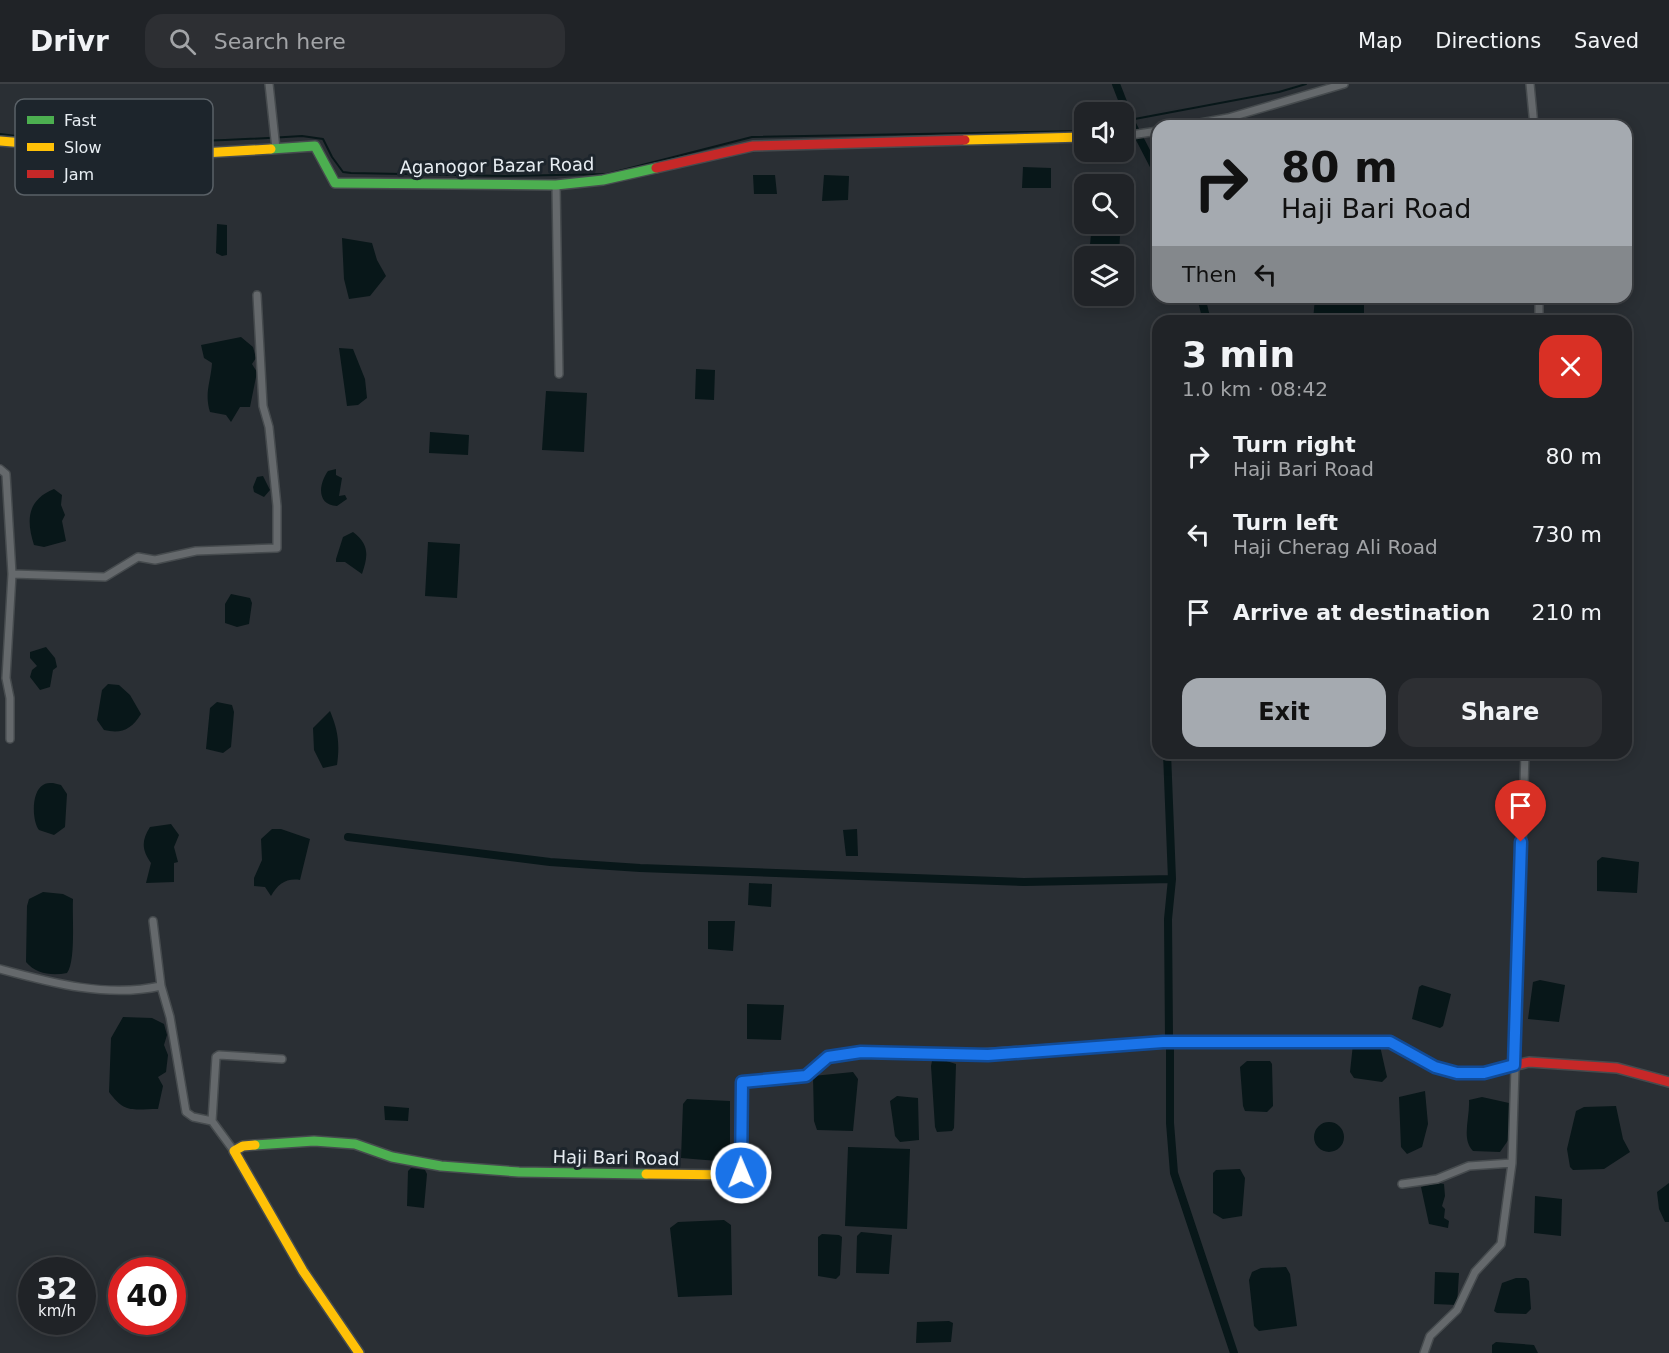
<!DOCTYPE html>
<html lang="en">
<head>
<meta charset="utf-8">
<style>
	:root { --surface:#202327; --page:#2d2f33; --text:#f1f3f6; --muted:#a2a4a7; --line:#3d4044; --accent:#a5aab0 }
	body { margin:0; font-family:"DejaVu Sans",sans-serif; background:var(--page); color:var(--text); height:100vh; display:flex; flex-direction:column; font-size:22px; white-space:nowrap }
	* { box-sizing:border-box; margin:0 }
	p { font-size:20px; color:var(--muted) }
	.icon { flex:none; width:33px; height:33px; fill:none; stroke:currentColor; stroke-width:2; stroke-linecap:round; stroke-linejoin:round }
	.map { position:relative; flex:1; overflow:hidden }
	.side { position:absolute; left:1152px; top:231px; width:480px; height:444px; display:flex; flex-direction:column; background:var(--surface); border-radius:18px; box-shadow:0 3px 15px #0003,0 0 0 2px var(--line) }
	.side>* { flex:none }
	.top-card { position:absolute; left:1152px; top:36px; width:480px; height:183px; border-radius:18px; box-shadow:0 3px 15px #0003,0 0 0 2px var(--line); background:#a5aab0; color:#111; overflow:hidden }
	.fabs { position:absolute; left:1074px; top:18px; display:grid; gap:12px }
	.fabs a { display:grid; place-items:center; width:60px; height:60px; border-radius:12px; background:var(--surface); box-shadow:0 3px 15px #0003,0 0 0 2px var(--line); font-size:30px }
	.speed { position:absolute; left:18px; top:1173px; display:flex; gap:12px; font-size:30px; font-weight:700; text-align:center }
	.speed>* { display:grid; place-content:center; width:78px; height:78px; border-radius:50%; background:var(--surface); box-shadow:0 3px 15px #0003,0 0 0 2px var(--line); line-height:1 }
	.speed small { font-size:15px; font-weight:400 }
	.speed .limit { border:9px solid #d22; background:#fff; color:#111 }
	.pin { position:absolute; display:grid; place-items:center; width:51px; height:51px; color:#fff; margin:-62px -26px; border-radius:50% 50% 50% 0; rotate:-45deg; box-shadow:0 0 6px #0007 }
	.pin .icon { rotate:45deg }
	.me { position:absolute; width:66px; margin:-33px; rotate:359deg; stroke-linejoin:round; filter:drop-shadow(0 0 4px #0008) }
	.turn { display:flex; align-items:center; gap:21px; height:126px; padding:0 30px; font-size:27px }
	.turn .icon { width:78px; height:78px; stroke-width:2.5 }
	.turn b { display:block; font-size:42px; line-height:51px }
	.then { display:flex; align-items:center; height:57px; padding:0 30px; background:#0003; gap:12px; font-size:22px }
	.round { display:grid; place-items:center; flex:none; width:63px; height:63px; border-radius:18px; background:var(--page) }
	.headline { display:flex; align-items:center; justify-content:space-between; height:102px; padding:0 30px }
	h1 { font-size:36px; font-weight:700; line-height:45px }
	.primary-button { display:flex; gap:12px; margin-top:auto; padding:12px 30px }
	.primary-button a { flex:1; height:69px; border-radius:18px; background:var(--accent); color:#111; font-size:24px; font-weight:700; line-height:69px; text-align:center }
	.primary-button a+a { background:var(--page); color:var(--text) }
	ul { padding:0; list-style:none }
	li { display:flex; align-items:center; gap:18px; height:78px; padding:0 30px }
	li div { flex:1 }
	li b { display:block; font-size:22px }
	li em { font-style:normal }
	header { display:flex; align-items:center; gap:36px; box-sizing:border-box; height:84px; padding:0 30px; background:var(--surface); border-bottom:2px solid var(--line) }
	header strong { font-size:28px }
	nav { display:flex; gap:33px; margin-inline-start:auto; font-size:21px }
	.search { width:420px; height:54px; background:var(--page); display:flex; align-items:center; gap:15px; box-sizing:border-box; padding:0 21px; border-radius:18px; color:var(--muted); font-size:22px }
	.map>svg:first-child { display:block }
	.water { fill:#081719 }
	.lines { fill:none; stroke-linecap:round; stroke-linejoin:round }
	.stream { stroke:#081719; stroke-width:2 }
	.canal { stroke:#081719; stroke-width:8 }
	.street-casing { stroke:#464b4e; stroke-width:10 }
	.fast-casing { stroke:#464b4e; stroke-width:12 }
	.slow-casing { stroke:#464b4e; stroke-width:12 }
	.jam-casing { stroke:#464b4e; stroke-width:12 }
	.street { stroke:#65696c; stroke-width:7 }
	.fast { stroke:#4caf50; stroke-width:9 }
	.slow { stroke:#ffc107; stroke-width:9 }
	.jam { stroke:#c62828; stroke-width:9 }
	.route-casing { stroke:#114b97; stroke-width:15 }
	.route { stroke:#1a73e8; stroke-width:10 }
	.labels { text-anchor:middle; stroke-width:6; stroke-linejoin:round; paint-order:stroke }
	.street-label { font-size:18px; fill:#e7edf2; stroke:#1d252c }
	.key { fill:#1d252c; stroke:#5a6167; stroke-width:1.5 }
	.key-label { font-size:16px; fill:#e7edf2 }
</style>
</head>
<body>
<header>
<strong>Drivr</strong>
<div class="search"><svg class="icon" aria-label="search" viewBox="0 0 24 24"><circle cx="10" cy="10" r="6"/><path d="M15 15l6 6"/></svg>Search here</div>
<nav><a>Map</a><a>Directions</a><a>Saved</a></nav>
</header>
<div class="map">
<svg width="1669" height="1269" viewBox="0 0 1669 1269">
	<rect width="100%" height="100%" fill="#2a2f34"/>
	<path class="water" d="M 1023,83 L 1051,84 L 1051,104 L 1022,104 Z
		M 753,91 L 775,91 L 777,110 L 754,110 Z
		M 824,91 L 849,92 L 848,116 L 822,117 Z
		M 217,140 L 227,141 L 227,171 L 222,172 L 216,169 Z
		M 1091,150 L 1120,151 L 1119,172 L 1089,172 Z
		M 342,154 L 372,159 L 377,176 L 386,192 L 370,212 L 349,215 L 344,195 Z
		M 1315,213 L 1364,213 L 1364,237 L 1313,237 Z
		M 241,253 L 253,263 L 256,274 L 252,280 L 257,288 L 250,323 L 240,323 L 231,338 L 226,331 L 210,328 C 204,309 211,297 212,279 L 204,274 L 201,261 Z
		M 339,264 L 353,265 L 365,295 L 367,314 L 358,321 L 347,322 Z
		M 696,285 L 715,286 L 714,316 L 695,315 Z
		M 546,307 L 587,309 L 584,368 L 542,366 Z
		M 430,348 L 469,351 L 468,371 L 429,369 Z
		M 336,385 L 336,391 L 342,394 L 339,412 L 345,411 L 347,415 L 337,422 C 317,421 318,401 328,387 Z
		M 263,392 L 270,406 L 264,413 L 254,408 L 253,403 L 257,393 Z
		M 54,405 L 62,411 L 61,421 L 65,431 L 62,437 L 66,457 L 44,463 L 34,461 C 26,436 27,416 54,405 Z
		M 353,448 C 370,461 368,472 362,490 L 345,478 L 336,478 L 336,475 L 343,453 Z
		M 428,458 L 460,460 L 457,514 L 425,512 Z
		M 231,510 L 250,514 L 252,519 L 249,540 L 237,543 L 225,539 L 225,520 Z
		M 46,563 L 55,574 L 57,583 L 53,586 L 50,603 L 40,606 L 30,593 L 32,586 L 37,582 L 30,574 L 30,568 Z
		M 108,600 L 119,601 L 130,611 L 141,630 C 131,646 121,650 104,646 L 97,636 L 102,606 Z
		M 217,618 L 232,621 L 234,628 L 231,663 L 223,669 L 206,665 L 210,624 Z
		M 330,627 C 338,646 340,660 337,681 L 323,684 L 314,666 L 313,644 Z
		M 53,699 L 61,701 L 67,710 L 65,743 L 54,751 L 39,746 C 32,737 31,708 43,701 C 46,699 49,699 53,699 Z
		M 171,740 L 179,751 L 174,763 L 178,778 L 174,779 L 174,798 L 146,799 L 151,779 C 142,766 141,757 150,743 Z
		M 272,745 L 281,745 L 310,755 L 300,796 C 286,794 278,800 271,812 L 265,803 L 254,802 L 254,794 L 262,776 L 261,755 Z
		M 857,745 L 858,772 L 846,772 L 843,746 Z
		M 1602,773 L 1639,778 L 1637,809 L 1597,807 L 1597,777 Z
		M 749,799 L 772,800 L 771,823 L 748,821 Z
		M 43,808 L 63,810 L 73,815 C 72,832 76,877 67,889 C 52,892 36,890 26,878 L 27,822 L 29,815 Z
		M 708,837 L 735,837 L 733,867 L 708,865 Z
		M 1540,896 L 1565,901 L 1559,938 L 1528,935 L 1533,898 Z
		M 1422,901 L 1451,910 L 1443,942 L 1440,944 L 1412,935 L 1419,903 Z
		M 747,920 L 784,921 L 781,956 L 747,955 Z
		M 123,933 L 152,934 L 164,940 L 167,951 L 164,961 L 168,971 L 166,988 L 158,993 L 163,1002 L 158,1025 C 133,1025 125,1030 109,1008 L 111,954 Z
		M 1353,960 L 1380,962 L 1387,993 L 1382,998 L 1354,994 L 1350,988 Z
		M 940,975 L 956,980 L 954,1044 L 952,1047 L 937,1048 L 935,1043 L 931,982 L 932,977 Z
		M 1247,977 L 1270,977 L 1272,980 L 1273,1022 L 1267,1028 L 1245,1027 L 1243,1022 L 1240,983 Z
		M 853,988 L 858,995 L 853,1047 L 817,1046 L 814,1037 L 813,992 Z
		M 1425,1007 L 1428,1040 L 1422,1063 L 1407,1070 L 1401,1063 L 1399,1013 Z
		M 897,1012 L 918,1014 L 919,1056 L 900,1058 L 895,1052 L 890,1017 Z
		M 1482,1013 L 1509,1019 L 1509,1055 L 1500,1068 L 1473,1067 C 1461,1055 1470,1034 1469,1016 Z
		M 687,1015 L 730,1017 L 730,1078 L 681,1074 L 683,1020 Z
		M 384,1022 L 409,1024 L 408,1037 L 385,1036 Z
		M 1616,1022 L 1623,1055 L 1630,1068 L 1604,1085 L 1573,1086 L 1570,1083 L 1567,1065 L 1576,1027 L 1584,1023 Z
		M1314 1053a15 15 0 1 1 30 0a15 15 0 1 1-30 0Z
		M 848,1063 L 910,1065 L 907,1145 L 845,1142 Z
		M 411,1084 L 425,1086 L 427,1090 L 424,1124 L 407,1122 L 408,1087 Z
		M 1240,1085 L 1245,1094 L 1242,1132 L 1223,1135 L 1213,1129 L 1213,1089 L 1216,1086 Z
		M 1438,1099 L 1444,1100 L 1445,1112 L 1442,1122 L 1445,1125 L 1444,1134 L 1449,1137 L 1448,1144 L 1429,1140 L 1421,1103 Z
		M 1669,1099 L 1669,1138 L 1665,1138 L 1659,1125 L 1657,1108 Z
		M 1535,1112 L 1562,1115 L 1561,1152 L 1534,1149 Z
		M 724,1136 L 731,1141 L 732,1211 L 678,1213 L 670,1144 L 678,1138 Z
		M 861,1148 L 892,1151 L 889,1190 L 856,1189 L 857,1152 Z
		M 822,1150 L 839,1151 L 842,1153 L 840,1191 L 836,1195 L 818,1192 L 818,1153 Z
		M 1286,1183 L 1290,1190 L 1297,1242 L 1259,1247 L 1254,1242 L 1249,1196 L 1252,1188 L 1261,1184 Z
		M 1435,1188 L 1459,1189 L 1457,1221 L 1434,1220 Z
		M 1516,1194 L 1526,1194 L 1529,1197 L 1531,1225 L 1526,1230 L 1497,1229 L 1494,1227 L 1502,1199 Z
		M 949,1237 L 953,1239 L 951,1258 L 916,1259 L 917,1238 Z
		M 1496,1258 L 1534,1261 L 1538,1269 L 1492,1269 L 1492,1261 Z"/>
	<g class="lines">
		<path class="stream" d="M 1124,37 L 1279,8 L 1306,0
			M 0,50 C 101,63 200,58 302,52 L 323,55 L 332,73 L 343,88 L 351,89 L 505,92 L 607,90 L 752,53 L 1084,47"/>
		<path class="canal" d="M 1116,0 L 1130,36 L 1158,90
			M 1201,213 L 1207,237
			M 1167,669 L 1172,795 L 1168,835 L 1169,954
			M 348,753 L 550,778 L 640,784 L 1024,798 L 1172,795
			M 1170,963 L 1170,1039 L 1174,1089 L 1234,1269"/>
		<defs>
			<path id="street" d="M 269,0 L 276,65
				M 1530,0 L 1534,42
				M 1184,42 L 1228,34 L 1344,0
				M 1124,52 L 1158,47
				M 556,101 L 559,290
				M 1539,237 L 1539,213
				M 0,385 L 6,390 L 12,490 L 6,594 L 10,614 L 10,655
				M 12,490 L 105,493 L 138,473 L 155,476 L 196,467 L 277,464 L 277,422 L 269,343 L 263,322 L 257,211
				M 153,837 L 161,902
				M 0,885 C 52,899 107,914 161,902 L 170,933 L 186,1028 L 193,1033 L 212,1037 L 234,1067
				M 212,1037 L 216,973 L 219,971 L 282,975
				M 1402,1100 L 1437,1095 L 1469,1082 L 1512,1079
				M 1424,1269 L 1430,1252 L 1457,1226 L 1475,1188 L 1501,1160 L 1512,1079 L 1525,669"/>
			<path id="fast" d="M 271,65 L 315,62 L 335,99 L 556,101 L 603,96 L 656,84
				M 842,971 L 861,968 L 966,971 L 1163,958 L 1353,959
				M 255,1061 L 314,1057 L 355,1060 L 392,1073 L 441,1082 L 519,1088 L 646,1090"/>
			<path id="slow" d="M 965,56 L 1084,53
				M 0,57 L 168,71 L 271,65
				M 255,1061 L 243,1062 L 234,1067 L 303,1187 L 359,1269
				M 646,1090 L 738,1091 L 742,1087 L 742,998 L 806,992 L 828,973 L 842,971"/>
			<path id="jam" d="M 656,84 L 753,62 L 965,56
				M 1353,959 L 1390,958 L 1435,983 L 1457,989 L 1484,989 L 1529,978 L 1617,984 L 1669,998"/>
		</defs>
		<use href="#street" class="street-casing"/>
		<use href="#fast" class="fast-casing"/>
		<use href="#slow" class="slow-casing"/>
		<use href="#jam" class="jam-casing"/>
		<use href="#street" class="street"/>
		<use href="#fast" class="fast"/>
		<use href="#slow" class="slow"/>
		<use href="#jam" class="jam"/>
	</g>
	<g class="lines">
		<defs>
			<path id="route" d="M 741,1089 L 742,998 L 806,992 L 828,973 L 861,968 L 988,971 L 1163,958 L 1390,958 L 1435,983 L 1457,989 L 1484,989 L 1514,981 L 1521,758"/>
		</defs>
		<use href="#route" class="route-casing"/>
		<use href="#route" class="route"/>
	</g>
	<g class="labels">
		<g class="street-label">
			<text transform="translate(497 82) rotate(-1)" y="6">Aganogor Bazar Road</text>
			<text transform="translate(616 1074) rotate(1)" y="6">Haji Bari Road</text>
		</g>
	</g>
	<rect x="15" y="15" width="198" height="96" rx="9" class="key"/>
	<rect x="27" y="32" width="27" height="8" fill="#4caf50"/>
	<rect x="27" y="59" width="27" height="8" fill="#ffc107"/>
	<rect x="27" y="86" width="27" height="8" fill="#c62828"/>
	<g class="key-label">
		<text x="64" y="42">Fast</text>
		<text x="64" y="69">Slow</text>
		<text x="64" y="96">Jam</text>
	</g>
</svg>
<div class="fabs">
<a><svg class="icon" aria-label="sound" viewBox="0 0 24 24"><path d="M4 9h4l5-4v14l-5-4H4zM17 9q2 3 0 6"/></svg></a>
<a><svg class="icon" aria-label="search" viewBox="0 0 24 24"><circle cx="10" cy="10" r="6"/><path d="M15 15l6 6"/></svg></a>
<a><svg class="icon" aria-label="layers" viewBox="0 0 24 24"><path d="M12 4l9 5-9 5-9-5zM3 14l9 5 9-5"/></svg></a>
</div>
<div class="speed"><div>32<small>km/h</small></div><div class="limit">40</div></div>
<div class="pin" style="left:1521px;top:758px;background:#d93025"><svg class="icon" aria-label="arrive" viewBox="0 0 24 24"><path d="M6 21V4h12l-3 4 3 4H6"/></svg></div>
<svg class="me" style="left:741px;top:1089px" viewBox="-20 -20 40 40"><circle r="17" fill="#1a73e8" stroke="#fff" stroke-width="3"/><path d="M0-11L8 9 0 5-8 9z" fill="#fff"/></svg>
<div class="top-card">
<div class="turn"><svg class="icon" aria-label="right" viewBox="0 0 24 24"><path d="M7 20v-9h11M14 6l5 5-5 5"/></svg><div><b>80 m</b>Haji Bari Road</div></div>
<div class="then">Then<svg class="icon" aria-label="left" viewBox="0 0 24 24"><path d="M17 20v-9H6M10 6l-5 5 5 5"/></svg></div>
</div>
<section class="side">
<div class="headline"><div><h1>3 min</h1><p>1.0 km · 08:42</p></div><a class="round" style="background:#d93025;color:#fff"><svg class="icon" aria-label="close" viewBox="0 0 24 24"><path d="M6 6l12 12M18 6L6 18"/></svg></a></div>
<ul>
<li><svg class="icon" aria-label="right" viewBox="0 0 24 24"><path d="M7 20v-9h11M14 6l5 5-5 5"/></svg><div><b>Turn right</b><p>Haji Bari Road</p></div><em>80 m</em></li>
<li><svg class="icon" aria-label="left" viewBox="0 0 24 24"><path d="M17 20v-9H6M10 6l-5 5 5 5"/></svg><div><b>Turn left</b><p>Haji Cherag Ali Road</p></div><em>730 m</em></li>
<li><svg class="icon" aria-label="arrive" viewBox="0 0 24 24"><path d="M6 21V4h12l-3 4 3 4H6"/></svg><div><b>Arrive at destination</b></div><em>210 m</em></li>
</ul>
<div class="primary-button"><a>Exit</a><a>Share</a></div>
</section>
</div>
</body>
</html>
